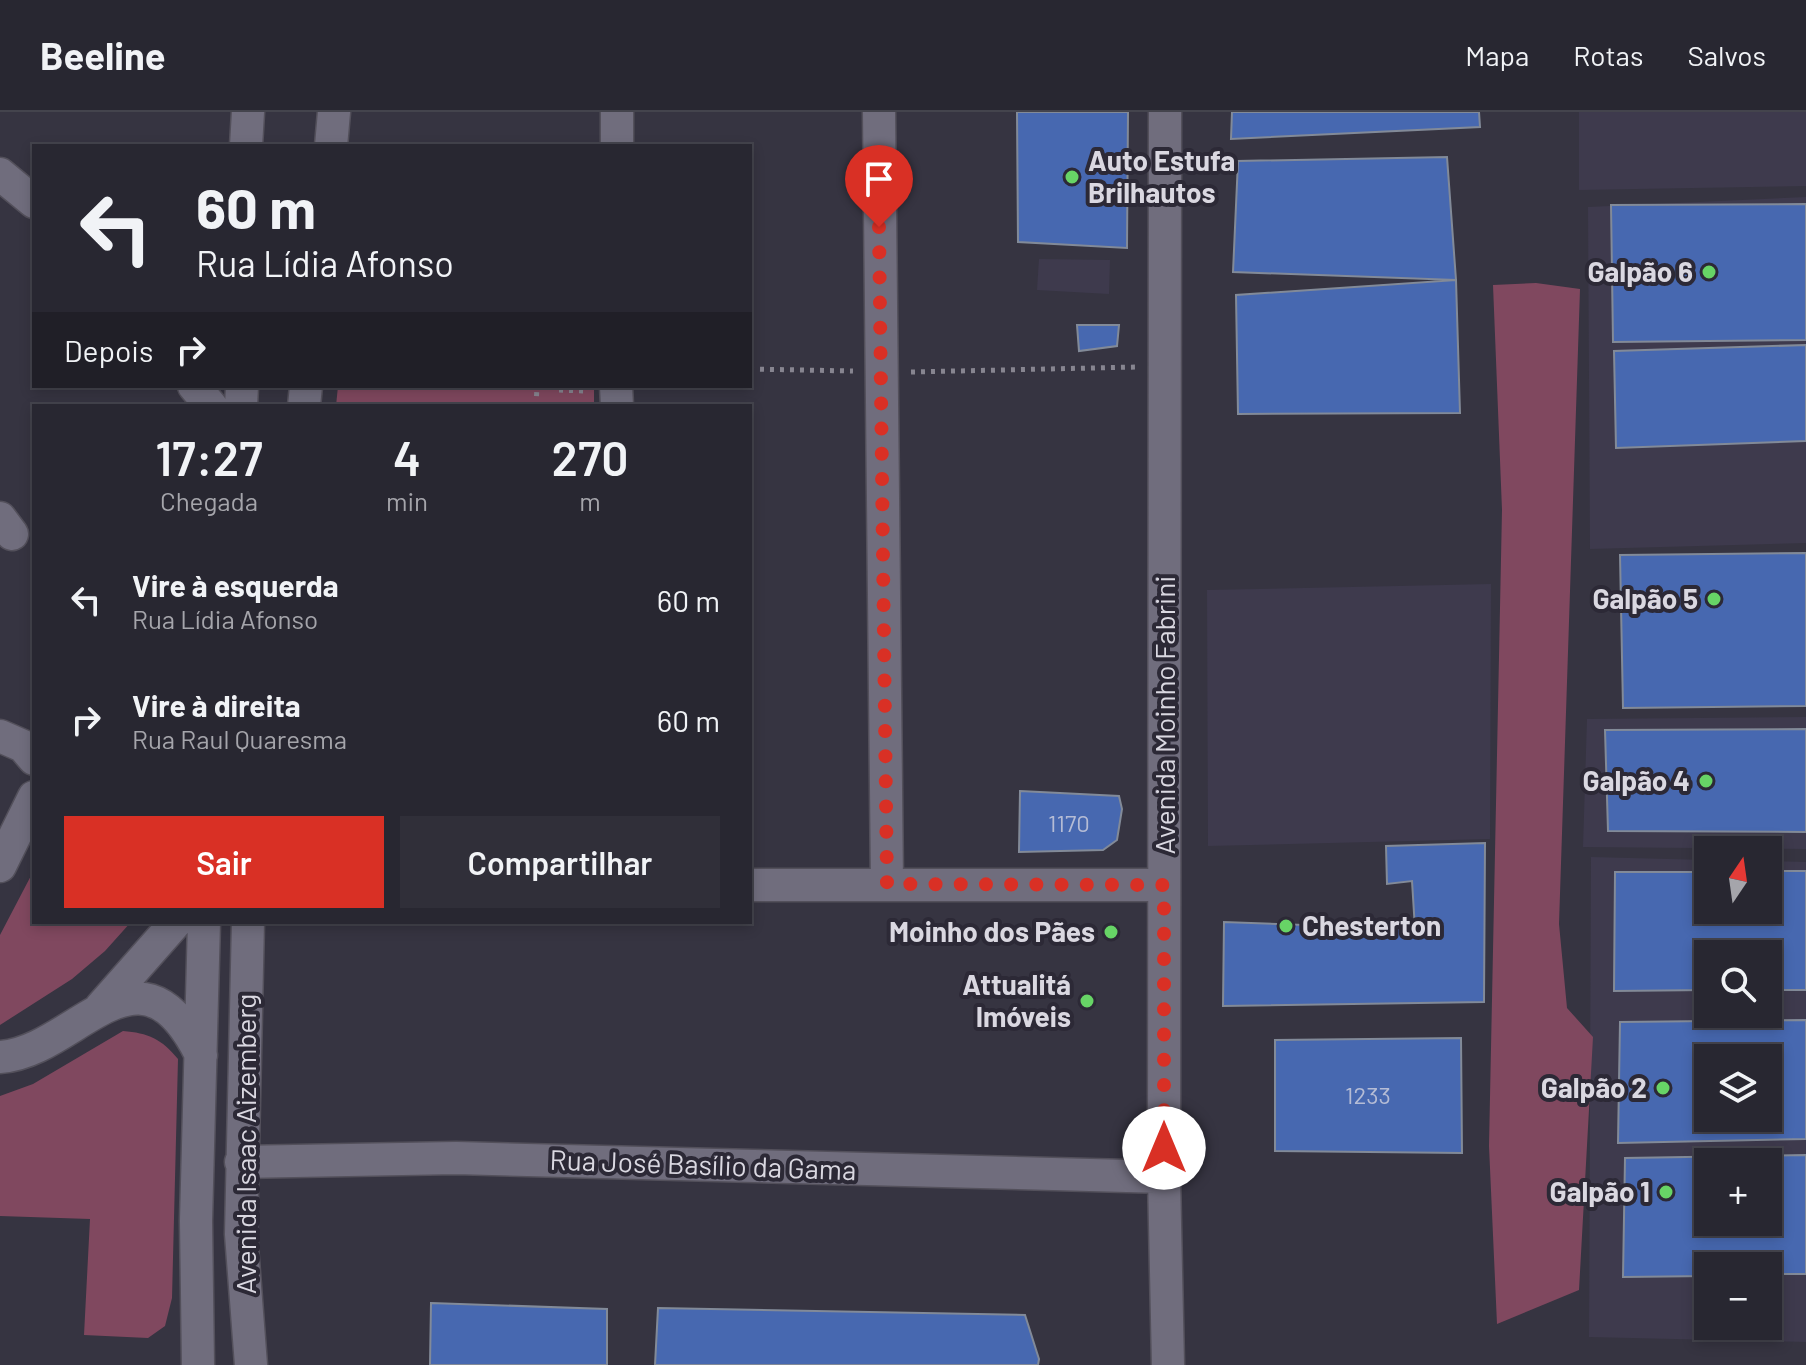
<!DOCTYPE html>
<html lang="pt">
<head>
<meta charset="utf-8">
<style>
	:root { --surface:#282731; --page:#302f39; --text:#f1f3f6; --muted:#a5a5ab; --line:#44444d; --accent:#d93025 }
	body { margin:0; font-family:Barlow,sans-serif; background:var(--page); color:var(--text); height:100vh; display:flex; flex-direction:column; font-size:30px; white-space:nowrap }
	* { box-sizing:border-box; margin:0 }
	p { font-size:26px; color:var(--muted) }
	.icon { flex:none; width:44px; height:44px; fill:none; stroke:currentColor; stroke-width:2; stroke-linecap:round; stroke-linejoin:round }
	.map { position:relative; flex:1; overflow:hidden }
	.side { position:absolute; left:32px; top:292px; width:720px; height:520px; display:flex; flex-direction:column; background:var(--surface); border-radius:0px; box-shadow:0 4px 12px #0003,0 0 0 2px var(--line) }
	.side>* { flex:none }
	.hud { position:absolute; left:32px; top:32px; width:720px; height:244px; border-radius:0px; box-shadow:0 4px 12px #0003,0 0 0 2px var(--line); background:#282731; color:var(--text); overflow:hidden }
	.needle { width:52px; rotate:13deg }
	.fabs { position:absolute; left:1694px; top:724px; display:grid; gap:16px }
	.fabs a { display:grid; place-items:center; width:88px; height:88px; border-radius:0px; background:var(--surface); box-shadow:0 4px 12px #0003,0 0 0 2px var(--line); font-size:40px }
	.pin { position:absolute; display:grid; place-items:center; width:68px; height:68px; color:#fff; margin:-82px -34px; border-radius:50% 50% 50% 0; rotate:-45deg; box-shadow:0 0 8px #0007 }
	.pin .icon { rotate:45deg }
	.me { position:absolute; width:88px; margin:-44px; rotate:0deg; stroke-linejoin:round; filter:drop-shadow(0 0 6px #0008) }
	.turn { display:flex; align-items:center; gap:28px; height:168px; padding:0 32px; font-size:36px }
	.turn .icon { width:104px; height:104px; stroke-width:2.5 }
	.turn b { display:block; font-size:56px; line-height:68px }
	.then { display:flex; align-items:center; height:76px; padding:0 32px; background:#0003; gap:16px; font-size:30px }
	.eta { display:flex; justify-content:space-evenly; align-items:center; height:136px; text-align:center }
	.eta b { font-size:48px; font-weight:600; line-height:56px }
	.button { display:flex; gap:16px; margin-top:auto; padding:16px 32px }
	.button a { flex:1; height:92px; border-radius:0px; background:var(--accent); color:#fff; font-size:32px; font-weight:600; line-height:92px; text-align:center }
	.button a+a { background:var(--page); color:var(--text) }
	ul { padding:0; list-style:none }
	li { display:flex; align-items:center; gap:24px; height:120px; padding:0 32px }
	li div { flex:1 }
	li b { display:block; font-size:30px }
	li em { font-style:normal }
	header { display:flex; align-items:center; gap:48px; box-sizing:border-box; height:112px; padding:0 40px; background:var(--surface); border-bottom:2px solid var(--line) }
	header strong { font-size:38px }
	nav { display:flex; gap:44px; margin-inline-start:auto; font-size:28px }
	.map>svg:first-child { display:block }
	.built { fill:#3e3a4d; fill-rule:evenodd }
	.green { fill:#80485f }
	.building { fill:#4768b0; stroke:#828a98; stroke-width:2; fill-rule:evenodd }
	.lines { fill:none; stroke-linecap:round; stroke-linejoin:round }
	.minor-casing { stroke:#53505b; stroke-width:35 }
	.path { stroke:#878590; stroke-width:5; stroke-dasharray:4 6; stroke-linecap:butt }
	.minor { stroke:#706d7d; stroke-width:32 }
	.route { stroke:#d93025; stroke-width:14; stroke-dasharray:0 25.2 }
	.poi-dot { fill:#67d466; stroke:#2c2936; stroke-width:3 }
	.labels { text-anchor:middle; stroke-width:8; stroke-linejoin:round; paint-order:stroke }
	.number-label { font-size:24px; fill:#b5bcd5 }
	.poi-label { font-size:28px; font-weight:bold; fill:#dad8e1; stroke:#2c2936; text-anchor:end }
	.street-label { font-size:28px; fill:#dad8e1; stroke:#2c2936 }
</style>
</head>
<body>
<header>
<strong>Beeline</strong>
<nav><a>Mapa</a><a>Rotas</a><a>Salvos</a></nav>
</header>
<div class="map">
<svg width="1806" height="1253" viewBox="0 0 1806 1253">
	<rect width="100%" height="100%" fill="#363441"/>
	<path class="built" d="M 1579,0 L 1806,0 L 1806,74 L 1579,78 Z
		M 1806,85 L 1806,431 L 1590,437 L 1588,95 Z
		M 1039,147 L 1110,148 L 1109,182 L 1037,178 Z
		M 1491,472 L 1490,727 L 1208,734 L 1207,478 Z
		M 1806,605 L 1806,737 L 1583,735 L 1587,607 Z
		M 1591,745 L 1708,748 L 1708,798 L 1768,798 L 1768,749 L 1806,750 L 1806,1230 L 1589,1225 ZM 1708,842 L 1768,842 L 1768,902 L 1708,902 ZM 1708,946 L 1768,946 L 1768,1006 L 1708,1006 ZM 1708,1050 L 1768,1050 L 1768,1110 L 1708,1110 ZM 1708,1154 L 1768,1154 L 1768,1214 L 1708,1214 Z"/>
	<path class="green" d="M 1536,171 L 1580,177 L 1559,812 L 1567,896 L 1593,925 L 1579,1178 L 1497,1212 L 1489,1034 L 1502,398 L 1493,173 Z
		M 338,274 L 594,274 L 594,294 L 336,294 Z
		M 34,758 L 34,810 L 131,810 L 105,839 L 72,867 L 0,913 L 0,823 Z
		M 123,919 C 148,921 162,927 178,947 L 172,1186 L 165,1214 L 148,1226 L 84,1223 L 90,1107 L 0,1104 L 0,984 L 33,972 Z"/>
	<path class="building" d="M 1017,0 L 1128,0 L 1127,136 L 1018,130 Z
		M 1232,0 L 1479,0 L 1480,15 L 1231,27 Z
		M 1447,45 L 1456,168 L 1233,160 L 1238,49 Z
		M 1806,92 L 1806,228 L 1613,230 L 1611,93 Z
		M 1456,168 L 1460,301 L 1238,302 L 1236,183 Z
		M 1077,213 L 1119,213 L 1117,234 L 1079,239 Z
		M 1806,233 L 1806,329 L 1616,336 L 1614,239 Z
		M 1806,441 L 1806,594 L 1623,596 L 1620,443 Z
		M 1806,617 L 1806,720 L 1608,719 L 1605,618 Z
		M 1020,679 L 1119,684 L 1122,697 L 1117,728 L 1103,738 L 1019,740 Z
		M 1485,731 L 1484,890 L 1223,894 L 1224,810 L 1415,817 L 1412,769 L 1387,772 L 1386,734 Z
		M 1768,759 L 1806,759 L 1806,878 L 1768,878 L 1768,842 L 1708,842 L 1708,878 L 1614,879 L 1615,760 L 1708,760 L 1708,798 L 1768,798 Z
		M 1806,908 L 1806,1027 L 1618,1031 L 1620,910 ZM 1708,946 L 1768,946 L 1768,1006 L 1708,1006 Z
		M 1461,926 L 1462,1041 L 1275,1039 L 1275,928 Z
		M 1806,1043 L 1806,1162 L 1768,1162 L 1768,1154 L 1708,1154 L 1708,1164 L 1623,1165 L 1625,1046 ZM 1708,1050 L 1768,1050 L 1768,1110 L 1708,1110 Z
		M 431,1191 L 607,1197 L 607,1253 L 430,1253 Z
		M 658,1196 L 1025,1203 L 1039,1247 L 1038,1253 L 655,1253 Z"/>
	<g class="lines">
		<defs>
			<path id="minor" d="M 879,0 L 887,772
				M 1165,0 L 1164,1065 L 1168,1253
				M 246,34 L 248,0
				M 331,34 L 334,0
				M 617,34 L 617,0
				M 0,62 L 34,90
				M 194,274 L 211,294
				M 616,274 L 617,294
				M 241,294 L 242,274
				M 304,294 L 306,274
				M 0,406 L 12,422
				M 0,624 L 23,634 L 34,647
				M 0,754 L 34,685
				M 750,773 L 1164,773
				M 248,810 L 241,1122 L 251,1253
				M 101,895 L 176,810
				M 0,945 C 77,940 139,817 201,943
				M 241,1050 L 456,1046 L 1164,1065
				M 198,1253 L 196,1109 L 204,810"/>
		</defs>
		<use href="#minor" class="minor-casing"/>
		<path class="path" d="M 750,257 L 853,259
			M 911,260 L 1137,255
			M 550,274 L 558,278 L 586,279
			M 536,294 L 537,274"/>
		<use href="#minor" class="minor"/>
	</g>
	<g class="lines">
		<path class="route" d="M 879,115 L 887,772 L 1164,773 L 1164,1036"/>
	</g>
	<g class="poi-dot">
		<circle cx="1072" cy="65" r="8"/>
		<circle cx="1709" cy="160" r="8"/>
		<circle cx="1714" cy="487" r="8"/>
		<circle cx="1706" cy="669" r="8"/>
		<circle cx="1286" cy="814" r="8"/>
		<circle cx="1111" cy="820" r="8"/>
		<circle cx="1087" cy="889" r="8"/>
		<circle cx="1663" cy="976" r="8"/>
		<circle cx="1666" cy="1080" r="8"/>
	</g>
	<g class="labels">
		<g class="number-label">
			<text x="1069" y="720">1170</text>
			<text x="1368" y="992">1233</text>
		</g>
		<g class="poi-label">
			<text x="1088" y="59" text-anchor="start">Auto Estufa<tspan x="1088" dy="32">Brilhautos</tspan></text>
			<text x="1693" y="170">Galpão 6</text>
			<text x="1698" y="497">Galpão 5</text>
			<text x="1690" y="679">Galpão 4</text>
			<text x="1302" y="824" text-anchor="start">Chesterton</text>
			<text x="1095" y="830">Moinho dos Pães</text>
			<text x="1071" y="883">Attualitá<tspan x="1071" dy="32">Imóveis</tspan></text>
			<text x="1647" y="986">Galpão 2</text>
			<text x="1650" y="1090">Galpão 1</text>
		</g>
		<g class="street-label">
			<text transform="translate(1165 603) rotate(-90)" y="10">Avenida Moinho Fabrini</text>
			<text transform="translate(246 1032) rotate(-90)" y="10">Avenida Isaac Aizemberg</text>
			<text transform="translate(703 1053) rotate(2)" y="10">Rua José Basílio da Gama</text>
		</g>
	</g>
</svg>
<div class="fabs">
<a><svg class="needle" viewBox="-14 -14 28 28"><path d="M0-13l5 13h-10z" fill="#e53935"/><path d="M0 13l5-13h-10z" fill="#a5a5ab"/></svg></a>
<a><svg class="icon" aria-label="search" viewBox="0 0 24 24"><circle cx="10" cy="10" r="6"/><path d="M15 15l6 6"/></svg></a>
<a><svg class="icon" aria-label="layers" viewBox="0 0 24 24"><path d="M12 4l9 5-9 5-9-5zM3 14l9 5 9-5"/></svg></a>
<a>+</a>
<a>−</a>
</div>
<div class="pin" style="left:879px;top:115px;background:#d93025"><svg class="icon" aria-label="arrive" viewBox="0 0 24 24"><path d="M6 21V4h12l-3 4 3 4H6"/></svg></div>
<svg class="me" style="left:1164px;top:1036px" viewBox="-20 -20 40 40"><circle r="19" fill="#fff"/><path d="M0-13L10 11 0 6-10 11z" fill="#d93025"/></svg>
<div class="hud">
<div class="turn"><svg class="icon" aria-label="left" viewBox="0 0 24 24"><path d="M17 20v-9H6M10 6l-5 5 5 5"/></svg><div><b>60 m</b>Rua Lídia Afonso</div></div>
<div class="then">Depois<svg class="icon" aria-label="right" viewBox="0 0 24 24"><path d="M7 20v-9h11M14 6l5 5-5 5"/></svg></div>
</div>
<section class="side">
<div class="eta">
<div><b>17:27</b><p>Chegada</p></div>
<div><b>4</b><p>min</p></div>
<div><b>270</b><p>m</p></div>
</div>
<ul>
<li><svg class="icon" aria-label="left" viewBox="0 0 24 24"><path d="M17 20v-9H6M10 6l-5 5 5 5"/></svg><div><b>Vire à esquerda</b><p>Rua Lídia Afonso</p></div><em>60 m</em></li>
<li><svg class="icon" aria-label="right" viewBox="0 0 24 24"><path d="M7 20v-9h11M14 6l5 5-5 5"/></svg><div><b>Vire à direita</b><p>Rua Raul Quaresma</p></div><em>60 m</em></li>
</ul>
<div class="button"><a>Sair</a><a>Compartilhar</a></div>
</section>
</div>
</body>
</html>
